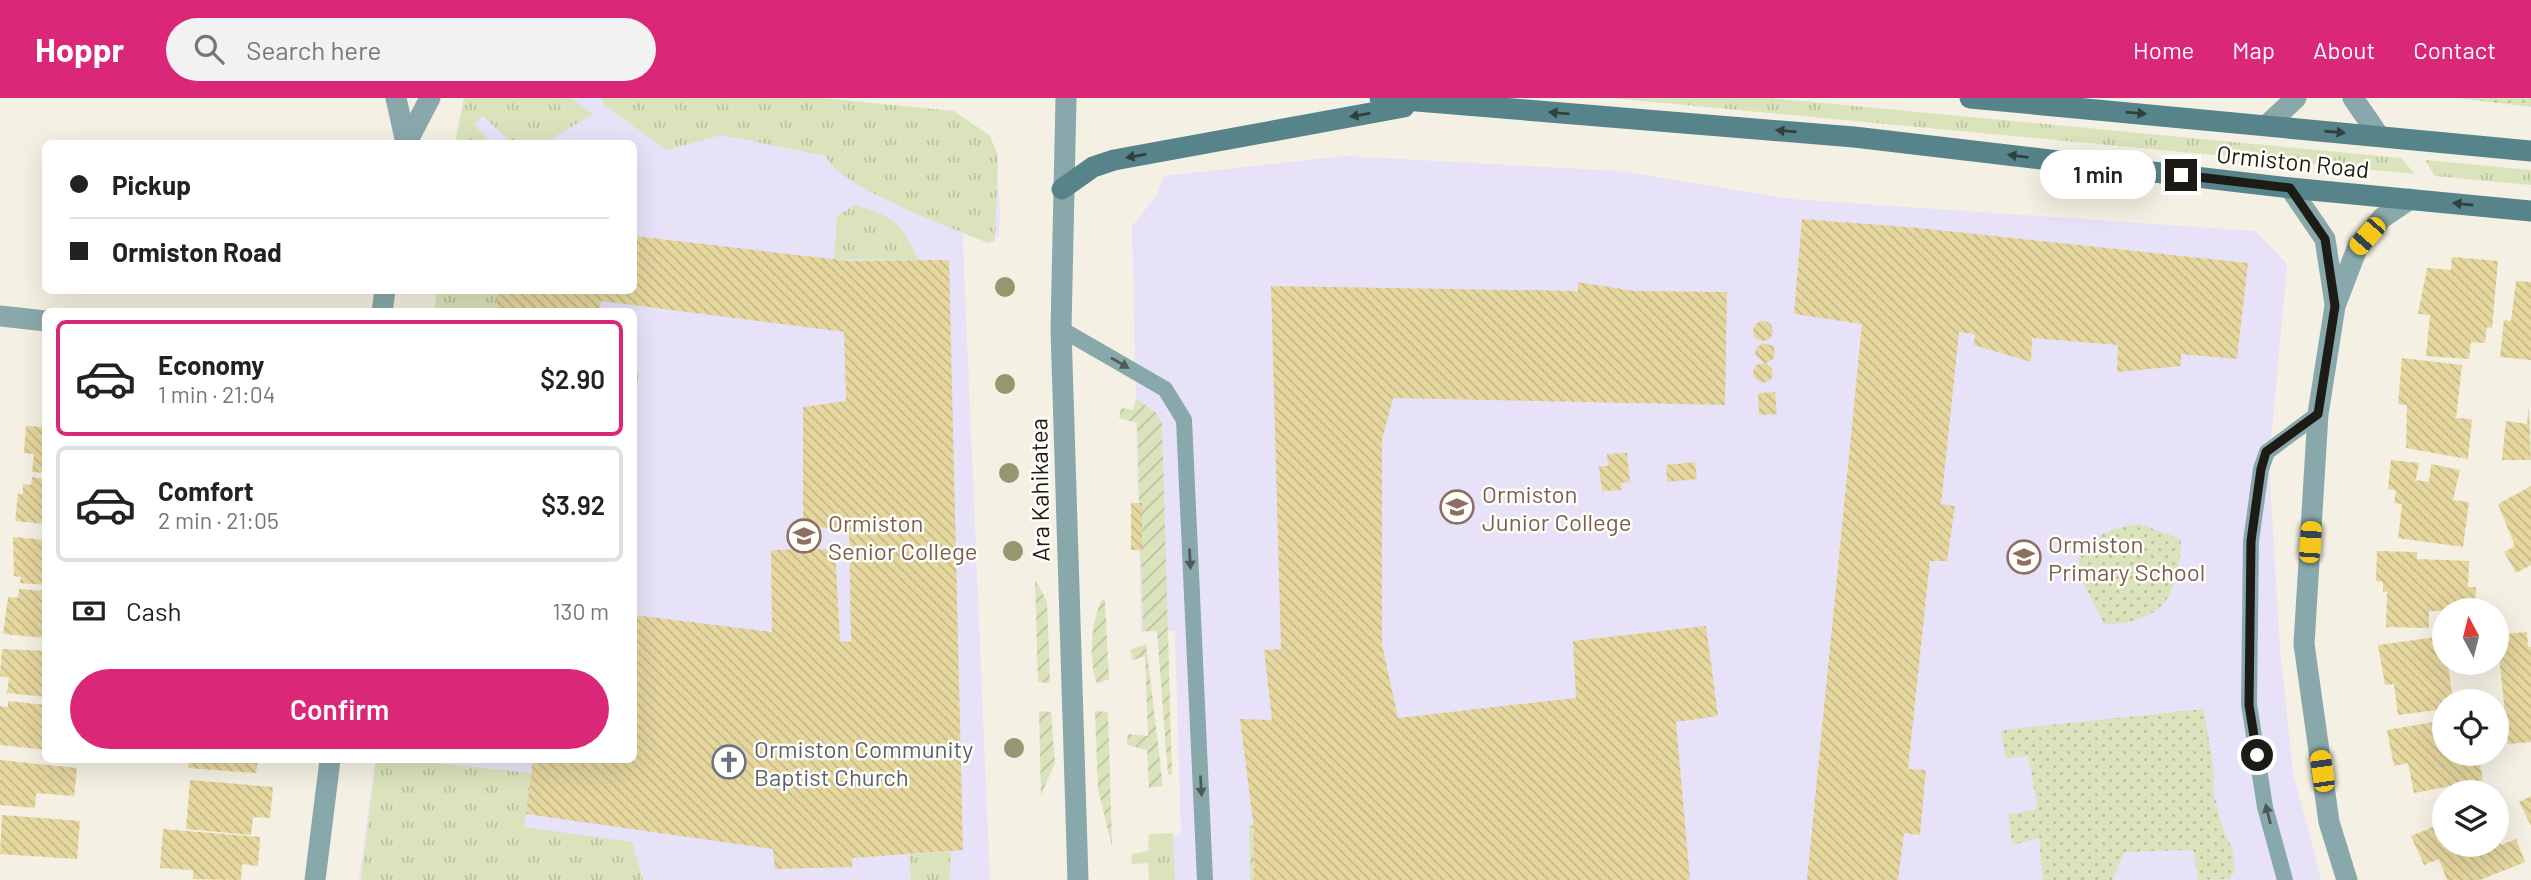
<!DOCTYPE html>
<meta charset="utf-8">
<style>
body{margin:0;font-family:Barlow,sans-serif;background:#f2f2f2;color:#222;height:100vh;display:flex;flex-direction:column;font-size:26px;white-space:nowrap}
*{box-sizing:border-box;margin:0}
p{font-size:23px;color:#767676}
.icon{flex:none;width:38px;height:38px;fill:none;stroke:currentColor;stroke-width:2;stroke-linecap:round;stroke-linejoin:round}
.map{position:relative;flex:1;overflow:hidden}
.sheet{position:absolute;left:42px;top:210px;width:595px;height:455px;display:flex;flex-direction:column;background:#fff;border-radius:10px;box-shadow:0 7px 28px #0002}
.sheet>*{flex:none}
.hud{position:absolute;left:42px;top:42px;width:595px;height:154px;border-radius:10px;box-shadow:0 7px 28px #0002;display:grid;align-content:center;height:154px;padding:0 28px;background:#fff}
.needle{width:46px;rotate:353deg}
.fabs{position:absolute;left:2432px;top:500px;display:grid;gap:14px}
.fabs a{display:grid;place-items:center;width:77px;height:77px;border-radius:50%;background:#fff;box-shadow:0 7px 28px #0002;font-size:35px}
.end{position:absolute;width:32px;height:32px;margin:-16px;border:9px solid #1c1b16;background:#fff;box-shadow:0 0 0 4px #fff}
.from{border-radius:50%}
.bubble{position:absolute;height:49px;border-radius:24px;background:#fff;box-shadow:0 7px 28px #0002;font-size:23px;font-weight:600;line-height:49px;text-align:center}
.car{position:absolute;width:21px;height:42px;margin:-21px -10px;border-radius:9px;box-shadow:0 0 5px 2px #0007;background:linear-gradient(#f5c518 24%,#345 0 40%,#f5c518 0 76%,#345 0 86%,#f5c518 0)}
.hud b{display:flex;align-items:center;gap:24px;height:66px;font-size:26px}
.hud b+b{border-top:2px solid #e0e0e0}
.hud i{width:18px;height:18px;background:#222}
ul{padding:12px 0 0;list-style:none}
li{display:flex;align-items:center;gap:21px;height:116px;margin:0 14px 10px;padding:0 14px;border:4px solid #e0e0e0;border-radius:10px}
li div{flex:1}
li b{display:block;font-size:26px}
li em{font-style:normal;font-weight:600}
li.active{border-color:#db2777}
li>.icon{width:63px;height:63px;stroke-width:1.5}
.pay{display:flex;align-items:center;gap:18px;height:77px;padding:0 28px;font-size:26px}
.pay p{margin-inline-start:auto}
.button{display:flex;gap:14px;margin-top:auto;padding:14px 28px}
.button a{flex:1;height:80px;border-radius:42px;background:#db2777;color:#fff;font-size:28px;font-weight:600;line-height:80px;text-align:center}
header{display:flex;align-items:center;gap:42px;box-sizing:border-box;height:98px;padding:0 35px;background:#db2777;color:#fff}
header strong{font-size:33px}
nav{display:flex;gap:38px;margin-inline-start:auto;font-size:24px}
.search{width:490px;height:63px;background:#f2f2f2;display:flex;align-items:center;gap:18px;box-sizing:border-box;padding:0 24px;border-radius:38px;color:#767676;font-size:26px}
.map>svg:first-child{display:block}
.education{fill:#e8e2f8}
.grass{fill:url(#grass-tufts)}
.park{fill:url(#park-dots)}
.garden{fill:url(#garden-furrows)}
.building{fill:url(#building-back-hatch)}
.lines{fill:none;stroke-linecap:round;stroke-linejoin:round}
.lane{stroke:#89a8ab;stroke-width:16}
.street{stroke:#89a8ab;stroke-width:21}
.secondary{stroke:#56848a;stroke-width:21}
.tree{fill:#949770}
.oneway{fill:#30403f}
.oneway2{fill:#4d5a59}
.route{stroke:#1c1b16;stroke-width:9}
.labels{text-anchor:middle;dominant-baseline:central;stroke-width:5;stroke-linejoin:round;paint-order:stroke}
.street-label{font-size:24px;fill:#1c1b16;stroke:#fffef8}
.education-label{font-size:24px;fill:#785e54;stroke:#fffef8;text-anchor:start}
.worship-label{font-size:24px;fill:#5b616d;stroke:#fffef8;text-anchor:start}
</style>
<header>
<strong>Hoppr</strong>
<div class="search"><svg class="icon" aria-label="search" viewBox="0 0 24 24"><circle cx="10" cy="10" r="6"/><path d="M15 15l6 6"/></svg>Search here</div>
<nav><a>Home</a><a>Map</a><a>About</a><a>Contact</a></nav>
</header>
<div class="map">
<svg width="2531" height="782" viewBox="0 0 2531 782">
<defs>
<pattern id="grass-tufts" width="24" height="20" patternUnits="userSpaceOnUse" patternTransform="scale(1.75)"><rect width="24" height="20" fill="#dae3bb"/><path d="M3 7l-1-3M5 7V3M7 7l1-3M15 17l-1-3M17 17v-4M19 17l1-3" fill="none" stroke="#bac2a0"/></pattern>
<pattern id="park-dots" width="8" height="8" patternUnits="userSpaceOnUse" patternTransform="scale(1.75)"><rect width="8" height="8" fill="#dae3bb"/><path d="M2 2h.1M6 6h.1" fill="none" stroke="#bac2a0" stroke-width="1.8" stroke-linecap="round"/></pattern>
<pattern id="garden-furrows" width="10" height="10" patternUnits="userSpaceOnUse" patternTransform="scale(1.75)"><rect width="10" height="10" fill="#dae3bb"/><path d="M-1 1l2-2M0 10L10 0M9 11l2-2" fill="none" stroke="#bac2a0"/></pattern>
<pattern id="building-back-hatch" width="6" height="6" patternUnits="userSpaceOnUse" patternTransform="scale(1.75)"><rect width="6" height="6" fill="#e6d79f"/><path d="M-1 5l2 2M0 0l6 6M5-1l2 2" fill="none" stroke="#c5b888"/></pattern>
</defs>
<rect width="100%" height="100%" fill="#f4f0e3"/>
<g class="education">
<path d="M465,0H796L995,54L1000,106L999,139L962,122L990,782H359L375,662H634V214L436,213L439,193L634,192V46L459,45Z"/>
<path d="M1345,58L1618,73L1792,101L2255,133L2287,166L2269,367L2280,550L2293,674L2321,782H1152L1151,739L1181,737L1175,533L1141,534L1132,128L1157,97L1164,78Z"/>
</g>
<g class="grass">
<path d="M464,0H571L593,16L545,45H512L483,18L474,27L492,45H455Z"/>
<path d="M601,0H821L954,13L990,38L998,58L995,143L988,145C955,131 836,88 826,58L721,37L667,52L605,8Z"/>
<path d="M1612,0H1771L2401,60L2415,76Z"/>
<path d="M2425,62L2531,72V87L2435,78Z"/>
<path d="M855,107C894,118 901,126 919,162L834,161L837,118Z"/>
<path d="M437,193H498L496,213L434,214Z"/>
<path d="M376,662H434V665L531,675L524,729L632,744L643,782H361Z"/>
<path d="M1249,727L1253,728L1254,782H1250Z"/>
<path d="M1173,735L1175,782H1149L1148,765L1131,766L1132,756L1148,753L1149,736Z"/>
<path d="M951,753L950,782H911L909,757Z"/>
</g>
<g class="park">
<path d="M2456,0H2531V9Z"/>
<path d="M2140,426L2181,441C2179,497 2164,526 2104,526L2084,486L2078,461C2092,436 2114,429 2140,426Z"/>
<path d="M2204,611L2213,667L2214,695L2220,722L2233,754L2235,773L2229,781L2198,782L2193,752L2124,754L2113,782H2043L2039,740L2012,747L2008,717L2038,711L2028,658L2006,660L2001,632Z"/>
</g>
<g class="garden">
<path d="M1136,300L1156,315L1162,325L1172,677H1168L1157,533H1143L1137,325L1119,320L1121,310L1133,312Z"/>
<path d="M1035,482L1047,503L1050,585L1038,584Z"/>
<path d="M1102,501L1105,503L1109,581L1097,586C1088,559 1091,526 1102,501Z"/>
<path d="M1146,546L1163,688L1149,690L1147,652L1127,647L1128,636L1148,638L1145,558L1133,562L1130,552Z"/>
<path d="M1039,613L1051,614L1055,665L1041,697Z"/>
<path d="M1095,613L1108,614L1112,749L1098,691Z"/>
</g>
<g class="building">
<path d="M1802,121L1919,130L2248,165L2237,261L2181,256V268L2117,274L2118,247L2032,240L2031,264L1974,247L1975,236L1959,234L1941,406L1955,408L1947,463H1930L1908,671L1926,672L1920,737L1904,735L1898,782H1807L1862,226L1794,216Z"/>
<path d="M634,138L849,163L949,162L963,752L852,760V769L775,771L773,751L526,716L533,662H634V517L772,534L771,452L835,451L840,543L851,544L849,431L803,429V309L846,303L844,234L601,203L599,214H496L498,192H634Z"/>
<path d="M2452,159L2498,163L2492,230L2487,229L2485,245L2471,244L2469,261L2426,258L2430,217L2418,216L2427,170L2451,172Z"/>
<path d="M2516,183L2531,184V262L2500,259L2504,222L2511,223Z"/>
<path d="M1578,184L1634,193L1727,194L1725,307L1393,300L1382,342V547L1398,620L1576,600L1573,543L1706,528L1718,618L1676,624L1690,782H1254L1253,723L1240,621L1272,622L1264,552L1281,551L1271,188L1578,193Z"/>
<circle cx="1763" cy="233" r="10"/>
<path d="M1763,245L1773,248L1775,254L1773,261L1766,265L1772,271L1773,278L1769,283L1762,285L1754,279L1753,273L1756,267L1764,265L1755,256L1756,250Z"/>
<path d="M2402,260L2462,267L2456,320L2472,321L2468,361L2406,350L2407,307L2398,306Z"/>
<path d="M634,273L639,274L635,300L634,299Z"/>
<path d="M1775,294L1777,316L1759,317L1758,295Z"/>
<path d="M2529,308L2531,362H2502L2506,323L2527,326Z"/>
<path d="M26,328L46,329V375L32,374L34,356L24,355Z"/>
<path d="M1627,355L1630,384L1621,385L1622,392L1602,393L1599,368H1608L1607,356Z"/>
<path d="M2391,362L2419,365L2416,382L2429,384L2431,366L2460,372L2453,402L2469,404L2463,449L2398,440L2402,406L2394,405L2396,392L2388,391Z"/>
<path d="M1695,364L1697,381L1667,384L1666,367Z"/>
<path d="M32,379L46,381V426L15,423L18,396H23V386L31,387Z"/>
<path d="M2531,388V467L2516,475L2504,454L2515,448L2498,406Z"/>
<rect x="1131" y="405" width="11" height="47"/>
<path d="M13,439L46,442V487L20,485L21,479L14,478Z"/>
<path d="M2377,453L2417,454V461L2469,463L2468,489H2476L2475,513H2429V530L2386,529L2387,493L2383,494V484L2376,483Z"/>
<path d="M19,491L46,493V540L3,536L8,499L18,500Z"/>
<path d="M2527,534L2528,549H2531V644L2508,646L2497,537Z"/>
<path d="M2445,538V565H2448L2453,604H2445V611L2398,617L2394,586L2385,587L2378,547Z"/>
<path d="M2,551L46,553V599L7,595L9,580L0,578Z"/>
<path d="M8,603L46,607V652L0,647V608L8,609Z"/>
<path d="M2445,622V656H2478L2483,682L2414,695L2408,665L2394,668L2387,632Z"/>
<path d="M0,662L77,670L74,698L36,695L35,710L0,707Z"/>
<path d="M189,662H258L256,675L188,670Z"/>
<path d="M190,682L273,689L270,720L253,719L251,737L186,731Z"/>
<path d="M2531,698V728L2519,704Z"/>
<path d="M2,717L80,723L77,761L0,756Z"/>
<path d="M2445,724V747H2497V737L2501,747L2516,741L2525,764L2480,782H2447L2439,761L2424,767L2411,738Z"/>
<path d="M163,731L260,739L258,768L242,766L241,782L193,781V772L160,770Z"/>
</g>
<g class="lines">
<g class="lane">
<path d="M1061,231L1165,291L1184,322L1205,782"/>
<path d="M2285,782L2265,709L2249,606L2251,443L2261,371L2267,354L2318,316"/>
</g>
<g class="street">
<path d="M396,0L406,45"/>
<path d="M1066,0L1061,231L1078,782"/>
<path d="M2353,0L2379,38"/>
<path d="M2267,27L2296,0"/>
<path d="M406,46L430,0"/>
<path d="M2290,90L2325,141L2335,206"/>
<path d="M382,214L385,192"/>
<path d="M0,218L46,223"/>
<path d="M315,782L330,662"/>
<path d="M2347,782L2329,724L2304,546L2318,316L2335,208L2358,148L2382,120L2410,101"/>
</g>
<g class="secondary">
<path d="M1380,0L1854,39L2290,90L2531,113"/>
<path d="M1970,0L2531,53"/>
<path d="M1062,91L1093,69L1114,62L1404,9"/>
</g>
</g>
<g class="tree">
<circle cx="1005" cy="189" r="10"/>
<circle cx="1005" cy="286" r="10"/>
<circle cx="1009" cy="375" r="10"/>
<circle cx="1013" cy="453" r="10"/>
<circle cx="1014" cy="650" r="10"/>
</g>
<defs><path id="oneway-solid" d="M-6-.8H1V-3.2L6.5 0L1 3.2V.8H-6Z" transform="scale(1.75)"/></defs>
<g class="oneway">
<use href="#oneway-solid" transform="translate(1559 15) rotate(-175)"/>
<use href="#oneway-solid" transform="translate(2136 15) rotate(5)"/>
<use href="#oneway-solid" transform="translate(1360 17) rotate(170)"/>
<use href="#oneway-solid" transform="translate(1786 33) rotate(-175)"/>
<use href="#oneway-solid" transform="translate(2335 34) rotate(5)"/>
<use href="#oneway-solid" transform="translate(1136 58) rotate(170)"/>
<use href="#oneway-solid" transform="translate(2018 58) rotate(-173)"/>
<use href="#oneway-solid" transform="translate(2463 106) rotate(-174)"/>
</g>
<g class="oneway2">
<use href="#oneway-solid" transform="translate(1120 265) rotate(30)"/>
<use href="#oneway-solid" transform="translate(1190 461) rotate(87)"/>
<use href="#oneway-solid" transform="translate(1201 688) rotate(87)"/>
<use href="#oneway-solid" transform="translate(2268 716) rotate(-104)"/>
</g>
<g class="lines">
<path class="route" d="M2181,77L2290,90L2325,141L2335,208L2318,316L2266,354L2261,371L2251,443L2249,607L2257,657"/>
</g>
<defs>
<symbol id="school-ring" viewBox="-11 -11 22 22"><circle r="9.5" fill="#fffef8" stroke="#8d6e63" stroke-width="1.5"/><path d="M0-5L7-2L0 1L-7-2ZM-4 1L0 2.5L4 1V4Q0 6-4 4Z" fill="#8d6e63"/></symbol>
<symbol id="church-ring" viewBox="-11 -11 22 22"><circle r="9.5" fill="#fffef8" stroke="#6b7280" stroke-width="1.5"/><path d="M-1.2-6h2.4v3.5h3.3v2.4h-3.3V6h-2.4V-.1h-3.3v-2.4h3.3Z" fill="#6b7280"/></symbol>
</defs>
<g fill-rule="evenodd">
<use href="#school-ring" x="1438" y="390" width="38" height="38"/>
<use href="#school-ring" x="785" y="419" width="38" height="38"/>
<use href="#school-ring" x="2005" y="440" width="38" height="38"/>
<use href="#church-ring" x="710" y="645" width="38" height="38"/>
</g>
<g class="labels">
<g class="street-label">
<text transform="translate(2293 63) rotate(6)">Ormiston Road</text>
<text transform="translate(1039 392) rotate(-91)">Ara Kahikatea</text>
</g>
<g class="education-label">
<text x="1482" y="395">Ormiston<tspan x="1482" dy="28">Junior College</tspan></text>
<text x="828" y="424">Ormiston<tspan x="828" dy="28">Senior College</tspan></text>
<text x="2048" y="445">Ormiston<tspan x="2048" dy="28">Primary School</tspan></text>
</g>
<g class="worship-label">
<text x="754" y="650">Ormiston Community<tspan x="754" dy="28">Baptist Church</tspan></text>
</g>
</g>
</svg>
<div class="fabs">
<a><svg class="needle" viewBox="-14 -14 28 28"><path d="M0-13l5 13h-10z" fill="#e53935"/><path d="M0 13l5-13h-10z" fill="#767676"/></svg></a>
<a><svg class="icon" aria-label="locate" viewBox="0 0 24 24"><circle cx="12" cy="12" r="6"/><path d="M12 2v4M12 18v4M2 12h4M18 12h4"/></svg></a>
<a><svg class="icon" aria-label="layers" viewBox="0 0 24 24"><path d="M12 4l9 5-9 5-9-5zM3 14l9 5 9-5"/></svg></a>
</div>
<i class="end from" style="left:2257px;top:657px"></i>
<i class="end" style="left:2181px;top:77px"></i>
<div class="bubble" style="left:2040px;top:52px;width:116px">1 min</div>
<i class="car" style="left:2367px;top:138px;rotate:221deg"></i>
<i class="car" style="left:2310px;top:444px;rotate:4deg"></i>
<i class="car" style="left:2322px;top:673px;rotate:352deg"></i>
<div class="hud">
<b><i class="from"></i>Pickup</b>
<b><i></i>Ormiston Road</b>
</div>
<section class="sheet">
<ul>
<li class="active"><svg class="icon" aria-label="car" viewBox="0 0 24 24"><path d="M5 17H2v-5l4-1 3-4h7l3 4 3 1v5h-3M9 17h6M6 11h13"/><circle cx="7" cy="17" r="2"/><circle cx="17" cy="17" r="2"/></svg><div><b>Economy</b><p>1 min · 21:04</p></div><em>$2.90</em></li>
<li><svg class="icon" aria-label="car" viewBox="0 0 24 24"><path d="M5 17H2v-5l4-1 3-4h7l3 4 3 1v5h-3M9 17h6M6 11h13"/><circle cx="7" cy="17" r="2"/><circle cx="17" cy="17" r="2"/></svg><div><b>Comfort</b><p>2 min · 21:05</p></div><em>$3.92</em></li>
</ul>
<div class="pay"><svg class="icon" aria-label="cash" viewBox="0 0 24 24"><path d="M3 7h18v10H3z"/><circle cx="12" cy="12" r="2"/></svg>Cash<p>130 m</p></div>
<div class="button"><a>Confirm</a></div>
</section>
</div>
